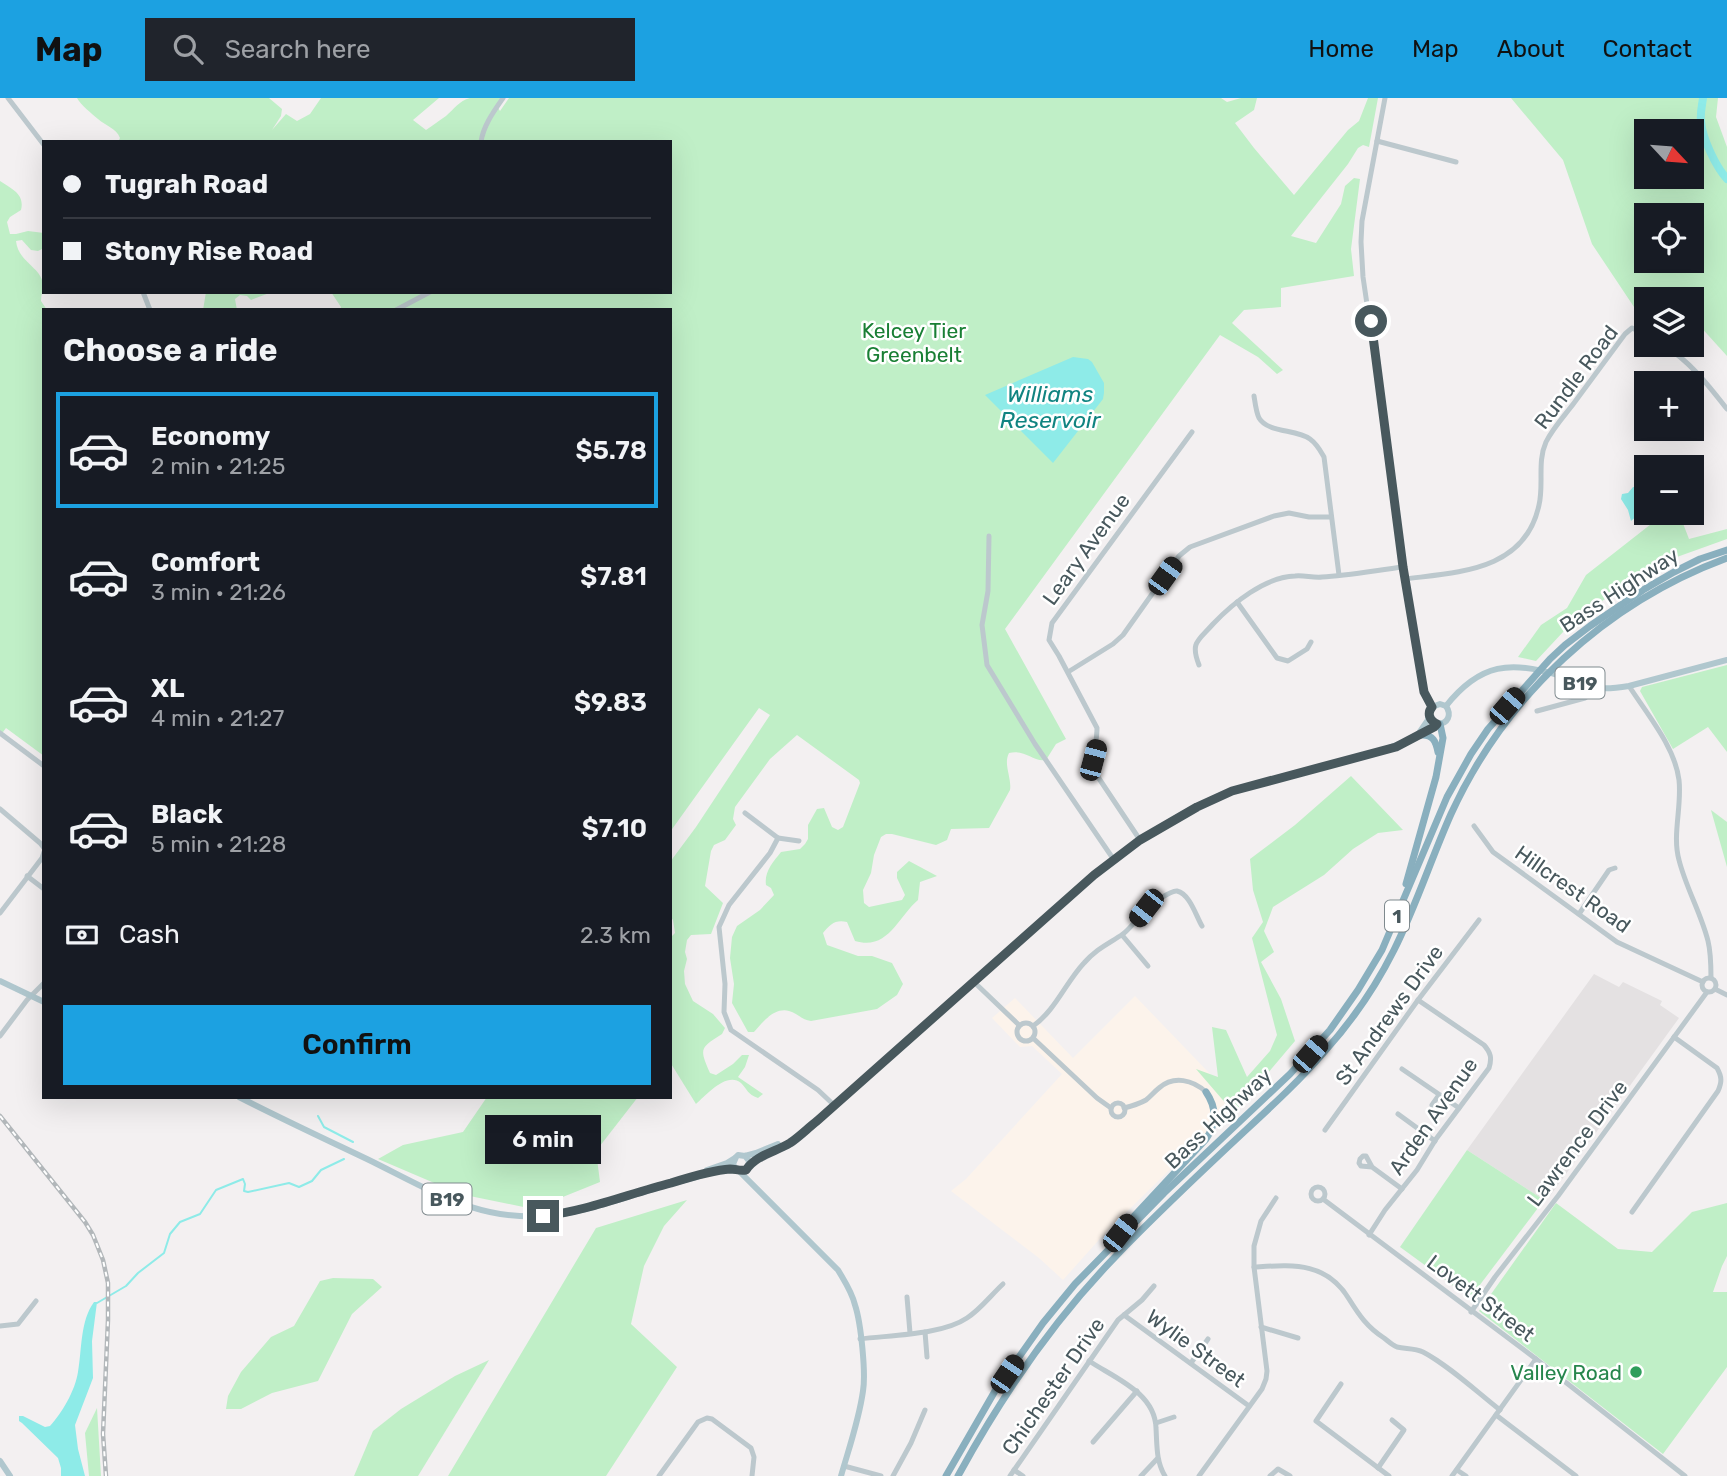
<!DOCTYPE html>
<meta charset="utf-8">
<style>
body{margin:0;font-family:Rubik,sans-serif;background:#20242c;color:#f1f3f6;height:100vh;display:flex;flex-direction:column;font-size:26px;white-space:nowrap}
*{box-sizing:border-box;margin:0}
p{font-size:23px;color:#9ea1a6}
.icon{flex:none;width:38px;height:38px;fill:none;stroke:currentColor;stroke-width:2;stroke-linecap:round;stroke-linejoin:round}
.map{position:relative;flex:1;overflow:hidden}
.details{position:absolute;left:42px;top:210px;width:630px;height:791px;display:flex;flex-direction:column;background:#171b24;border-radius:0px;box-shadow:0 7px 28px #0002}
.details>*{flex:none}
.top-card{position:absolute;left:42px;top:42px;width:630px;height:154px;border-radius:0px;box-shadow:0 7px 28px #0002;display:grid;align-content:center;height:154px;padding:0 21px;background:#171b24}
.needle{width:46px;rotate:116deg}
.fabs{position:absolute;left:1634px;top:21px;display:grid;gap:14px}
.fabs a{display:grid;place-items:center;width:70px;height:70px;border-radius:0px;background:#171b24;box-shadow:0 7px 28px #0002;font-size:35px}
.end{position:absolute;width:32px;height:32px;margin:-16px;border:9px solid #48585d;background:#fff;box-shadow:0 0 0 4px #fff}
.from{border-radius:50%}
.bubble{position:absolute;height:49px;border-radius:0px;background:#171b24;box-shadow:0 7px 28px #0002;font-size:23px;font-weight:600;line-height:49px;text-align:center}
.car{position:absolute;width:21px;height:42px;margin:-21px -10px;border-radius:9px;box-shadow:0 0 5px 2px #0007;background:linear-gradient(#222 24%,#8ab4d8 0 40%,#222 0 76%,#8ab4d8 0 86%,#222 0)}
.top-card b{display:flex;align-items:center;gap:24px;height:66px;font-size:26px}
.top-card b+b{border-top:2px solid #363941}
.top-card i{width:18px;height:18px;background:#f1f3f6}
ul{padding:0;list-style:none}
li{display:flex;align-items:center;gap:21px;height:116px;margin:0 14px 10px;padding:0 7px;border:4px solid transparent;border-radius:0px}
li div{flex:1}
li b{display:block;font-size:26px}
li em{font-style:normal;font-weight:600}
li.selected{border-color:#1ca1e1}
li>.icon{width:63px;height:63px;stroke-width:1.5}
h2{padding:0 21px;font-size:32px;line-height:84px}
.pay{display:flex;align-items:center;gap:18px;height:77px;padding:0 21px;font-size:26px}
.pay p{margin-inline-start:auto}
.cta{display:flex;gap:14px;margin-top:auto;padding:14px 21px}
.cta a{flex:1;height:80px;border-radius:0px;background:#1ca1e1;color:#111;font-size:28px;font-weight:600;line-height:80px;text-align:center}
header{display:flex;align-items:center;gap:42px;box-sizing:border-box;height:98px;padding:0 35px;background:#1ca1e1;color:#111}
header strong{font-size:33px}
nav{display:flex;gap:38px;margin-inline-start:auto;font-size:24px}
.search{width:490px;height:63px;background:#20242c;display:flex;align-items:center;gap:18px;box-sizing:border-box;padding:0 24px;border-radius:0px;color:#9ea1a6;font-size:26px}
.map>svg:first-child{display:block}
.commercial{fill:#fcf3eb}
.education{fill:#e4e1e2}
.green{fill:#c0efc7;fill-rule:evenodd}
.water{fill:#8eebe8}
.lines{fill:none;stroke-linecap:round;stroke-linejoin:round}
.stream{stroke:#8eebe8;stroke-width:2}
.river{stroke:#8eebe8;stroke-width:8}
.minor{stroke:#bcc8cd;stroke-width:5}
.major{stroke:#b0c7ce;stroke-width:6}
.highway{stroke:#89afbe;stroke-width:7}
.rail-casing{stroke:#b2b7ba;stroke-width:4.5}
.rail{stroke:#fff;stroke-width:2;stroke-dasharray:5;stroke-linecap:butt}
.route{stroke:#48585d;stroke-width:9}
.leisure-dot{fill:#2e9e5b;stroke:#fff;stroke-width:2.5}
.labels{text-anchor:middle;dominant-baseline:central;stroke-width:5;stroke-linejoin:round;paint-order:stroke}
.shield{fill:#fff;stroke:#7f8a8e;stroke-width:2}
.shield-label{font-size:19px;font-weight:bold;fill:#48585d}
.park-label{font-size:21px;fill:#197f34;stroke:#fff}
.street-label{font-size:21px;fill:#48585d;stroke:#fff}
.leisure-label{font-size:21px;fill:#27864d;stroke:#fff;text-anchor:end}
.water-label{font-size:23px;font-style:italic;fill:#108481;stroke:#fff}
</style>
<header>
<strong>Map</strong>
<div class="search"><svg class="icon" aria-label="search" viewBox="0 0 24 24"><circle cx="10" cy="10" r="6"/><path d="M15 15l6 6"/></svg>Search here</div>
<nav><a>Home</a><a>Map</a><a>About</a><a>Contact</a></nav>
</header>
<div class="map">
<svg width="1727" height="1378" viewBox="0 0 1727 1378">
<rect width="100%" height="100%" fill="#f3f0f1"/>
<path class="commercial" d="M1135,898L1238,1005L1106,1134L1063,1182L1039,1160L951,1093L966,1081L1062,976L1032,948L1020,949L992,920L1015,900L1073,960Z"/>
<path class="education" d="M1594,876L1619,889L1623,884L1662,903L1660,907L1679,920L1550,1098L1544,1102L1467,1052Z"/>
<g class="green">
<path d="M77,0H269L282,11L281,18L272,32L286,16L297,23L310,16L321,0H439L413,22L426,32C433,27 439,23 446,18C454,11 459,3 470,0H503L497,8L500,13L509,0H1221L1227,4L1241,0H1257L1254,12L1235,25L1254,50L1294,97L1348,32L1359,23L1368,0H1378L1369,49L1363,47L1358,50L1348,66L1291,138L1316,145L1341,106L1345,88L1354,80L1360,81L1351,151L1354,178L1281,190V209L1244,212L1232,225L1283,272L1277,276L1258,259L1220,237L1005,531L1066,641L1056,646L1046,662C1032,664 1026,651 1009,655C1003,666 1012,680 1010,692L989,730L951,731L947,742L936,747L892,736H886L881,739L874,757L871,775L863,792L864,805L869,809L902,802L905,797L897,780V774L909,763L937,778L920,784L918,802C898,819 888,853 855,843L847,824C836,821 830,826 823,835L827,847L858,858H872L892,865L903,886L897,897L877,911L811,923C802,922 797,915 789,913C774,909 762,925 754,934H748L732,905L734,886L730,860L732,839L737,828L760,812L774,797L771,790L766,787C764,774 773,764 781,754L800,751L805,746L808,741V727L817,711L824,710L832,729L838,732L843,729L860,685L859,682L797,637L770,661L735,709L733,721L736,727L725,742L714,747L711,753L705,788L723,805L711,836L691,837L687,842L685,854L687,861L684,873L685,886L693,903L713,916L725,930L722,936C700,950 699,950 710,975L716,977L733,966L742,957H749L745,969L738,979L763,996L758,1000C747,996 748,992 741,985C727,973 706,997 696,1006L670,964V840L675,835L673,822L670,818V764L696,729L770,617L759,610L670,734V212H340L341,209L331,194H670V44H118L120,40C116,30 106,28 98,21C91,15 81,7 77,0Z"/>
<path d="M1511,0H1718L1716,19L1727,49V258L1698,226L1692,228V201H1647V221L1634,209L1592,146L1563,62ZM1647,33H1692V79H1647ZM1647,117H1692V163H1647Z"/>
<path d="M0,83C12,91 25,96 21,112L10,119L7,124L10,136H16L28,133L44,135V150L38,153L31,152L22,142L16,143C18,164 41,169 43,186C43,192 41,197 41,203L47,212H44V658L6,630L0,638Z"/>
<path d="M206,194H272L251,202L247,198L240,197L235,201L237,212H203Z"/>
<path d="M1662,415H1679L1689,441L1727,431V441L1663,464L1577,519L1536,563L1518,559L1541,527L1567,510L1586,477L1660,419Z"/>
<path d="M1727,567V654L1708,629L1673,651L1640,593L1642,589Z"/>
<path d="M1351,678L1403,732L1378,735L1353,751L1324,777L1273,809L1264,833L1274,854L1261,864L1281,901L1295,943L1234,1015L1196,971L1218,979L1212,929L1226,932L1247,979L1270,953L1277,937L1252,840L1263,824L1253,792L1250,761L1295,727Z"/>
<path d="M1711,712L1727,724V769Z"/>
<path d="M487,999H638L596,1053L600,1084L533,1111L460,1096L378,1061L403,1047L463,1034Z"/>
<path d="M1467,1052L1544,1102L1470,1200L1400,1149Z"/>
<path d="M687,1102L664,1128L644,1168L631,1226L677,1269L606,1378H448L596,1130Z"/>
<path d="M1556,1105L1618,1151L1652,1154L1692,1114L1727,1105V1158L1722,1168L1713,1194H1727V1269L1663,1356L1479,1213Z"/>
<path d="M333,1180L373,1181L382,1189L352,1216L318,1283L272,1295L241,1311H226L228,1298L241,1274L271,1239L294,1228L320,1183Z"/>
<path d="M489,1262L418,1378H354L373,1333L401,1311L455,1278Z"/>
<path d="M97,1310L101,1378H89L85,1335Z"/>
</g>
<g class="water">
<path d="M1073,259L1088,261L1092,264L1104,285V295L1103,301L1053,365L985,297Z"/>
<path d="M1633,389L1647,390V409L1631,423L1628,412L1621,401L1622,396L1628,395Z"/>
<path d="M94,1204H97L92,1243L93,1280L75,1327L78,1351L85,1378H61V1370L58,1360L22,1325L19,1323V1318H23L45,1329L50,1328C62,1315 75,1293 78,1274C82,1252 80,1223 94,1204Z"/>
</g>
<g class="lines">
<g class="stream">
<path d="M318,1018L324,1029L353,1044"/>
<path d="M97,1205L126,1188L138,1175L164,1155L170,1136L180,1124L200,1116L216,1092L243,1081L245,1086L244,1093L248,1094L289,1085L299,1089L312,1083L321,1072L344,1061"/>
</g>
<path class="river" d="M1703,0C1702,8 1700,15 1701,23C1702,40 1716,69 1727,81"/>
<g class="minor">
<path d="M8,0L44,47"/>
<path d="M1385,0L1362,123L1361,144L1363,179L1389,356L1403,469L1423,591L1432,609"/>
<path d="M1377,43L1456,64"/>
<path d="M481,44C483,28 494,13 503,0"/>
<path d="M143,194L150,212"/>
<path d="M396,212L430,194"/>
<path d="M1663,247C1689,262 1709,288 1727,311"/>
<path d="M1254,298C1255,304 1256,314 1259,320C1268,335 1296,331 1310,341C1317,346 1320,352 1324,359L1339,477"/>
<path d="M989,438L988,493L982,527L987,567L1035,646L1114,762"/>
<path d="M1405,481C1459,474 1525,473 1539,407C1544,386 1537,364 1546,344C1553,330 1565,317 1574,305C1591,282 1608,259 1625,236L1632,230L1647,237"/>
<path d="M1237,504L1277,560L1288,563L1307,551L1311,544"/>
<path d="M1199,567C1190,544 1198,543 1213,526C1233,505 1265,479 1295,478C1304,477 1313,480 1322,479C1347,478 1378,472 1403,469"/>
<path d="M1068,574L1113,546L1123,537L1179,458L1190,449L1274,418L1289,415L1309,419H1331"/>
<path d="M1629,588C1647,616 1675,649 1679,682C1682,709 1672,737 1679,762C1686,790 1701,815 1708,843C1711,855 1711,867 1711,880"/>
<path d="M1537,613L1585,600L1592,595L1593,589"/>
<path d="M0,635L44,668"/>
<path d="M0,711L40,745L44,750"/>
<path d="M745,715L778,740L770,755L729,807L719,829L725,886L724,914L731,932L818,992L835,1008"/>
<path d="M1474,728L1493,754L1617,844L1703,884"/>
<path d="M778,740L799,743"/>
<path d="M1140,742L1094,673C1092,658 1097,645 1097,630L1059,558L1049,542L1052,525L1192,334"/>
<path d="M27,778L44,791"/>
<path d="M0,815L42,760L44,754"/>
<path d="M1579,816L1609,772L1615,770"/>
<path d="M1122,837L1148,868"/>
<circle cx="1709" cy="887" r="7"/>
<path d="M974,884L1019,927"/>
<path d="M1715,891L1727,897"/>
<circle cx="1026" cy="934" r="9"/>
<path d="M1033,928C1055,913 1066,884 1084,865C1096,851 1108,846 1123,836C1132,829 1137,820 1145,812C1150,807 1171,792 1177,793C1190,796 1196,818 1202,828"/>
<path d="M0,938L27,902L44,885"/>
<path d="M1033,940L1097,1000L1111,1010"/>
<path d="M1402,971L1459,1010"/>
<circle cx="1118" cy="1012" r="7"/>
<path d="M1432,1007L1439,997"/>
<path d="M1124,1010C1132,1008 1139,1006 1146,1002C1151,998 1154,994 1159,990C1174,977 1193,982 1206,994"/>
<path d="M1398,1016L1435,1043"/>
<path d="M1325,1032L1418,902L1479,822"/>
<path d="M1372,1069L1366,1058H1363L1360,1061L1359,1065L1361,1068L1372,1069L1402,1091"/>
<circle cx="1318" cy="1096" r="7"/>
<path d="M1323,1101L1536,1261L1685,1378"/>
<path d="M1632,1114L1718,993C1722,984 1722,979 1717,970L1674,939"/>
<path d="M1369,1137L1385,1112L1417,1072L1436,1041L1489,970C1492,960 1491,955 1484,947L1418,902"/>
<path d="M1254,1169C1292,1167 1326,1163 1349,1201C1359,1217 1367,1229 1384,1240C1388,1243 1392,1247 1397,1249C1406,1251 1415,1250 1423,1254C1448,1267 1477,1294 1500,1312"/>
<path d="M907,1199L910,1235"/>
<path d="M1471,1214L1495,1179L1558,1098L1707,894"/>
<path d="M1124,1217L1249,1308"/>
<path d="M0,1228L18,1226L36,1203"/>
<path d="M1261,1229L1298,1240"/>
<path d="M925,1234L927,1259"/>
<path d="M860,1241C891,1237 942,1237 967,1220C981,1211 991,1197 1003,1186"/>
<path d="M1089,1263C1115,1280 1155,1295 1156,1330C1157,1346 1156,1364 1165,1378"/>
<path d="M1191,1265L1208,1241"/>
<path d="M1341,1286L1316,1323L1389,1378"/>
<path d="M1496,1317L1576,1378"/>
<path d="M1156,1325L1174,1319"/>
<path d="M1093,1344L1137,1293"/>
<path d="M844,1368L881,1378"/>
<path d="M1378,1370L1404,1332L1392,1322"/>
<path d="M1014,1372L1023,1378"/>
<path d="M1457,1372L1466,1378"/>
<path d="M659,1378L698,1324L707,1320L712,1321L751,1350L754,1359L752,1378"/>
<path d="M893,1378L911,1345L925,1312"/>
<path d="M1010,1378L1118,1222L1142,1202L1154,1188"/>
<path d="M1141,1378L1157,1361"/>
<path d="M1199,1378L1262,1291L1266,1281L1267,1273L1254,1169V1148L1261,1123L1276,1100"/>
<path d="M1270,1378L1278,1371L1290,1378"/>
<path d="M1452,1378L1536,1261"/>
</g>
<g class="major">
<path d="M1446,608C1480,565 1511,562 1561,578C1571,581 1581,586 1592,589C1604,592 1617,590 1629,588L1727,562"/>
<path d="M1437,626C1448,626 1452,617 1446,608"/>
<path d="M1419,635L1428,622L1429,614L1432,609L1440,606L1446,608"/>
<path d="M0,883L44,904"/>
<path d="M239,999C282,1021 325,1041 369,1062C432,1093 482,1126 555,1117C599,1111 646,1091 689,1081C705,1077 720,1070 736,1072"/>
<path d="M745,1058L749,1063L748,1069L743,1073L736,1072L733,1066L736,1059L738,1057L745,1058L756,1055L778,1046"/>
<path d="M749,1066L757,1061L790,1045L817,1023L1094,777C1137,744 1183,710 1235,692C1301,671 1372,664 1433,630L1437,626"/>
<path d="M707,1072L727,1065L735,1060"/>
<path d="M739,1073L838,1172C845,1184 852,1194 855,1207C861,1225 866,1275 863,1293C859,1322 849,1350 841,1378"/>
<path d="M0,1363L10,1378"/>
</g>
<g class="highway">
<path d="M1421,637C1433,636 1436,644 1438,654"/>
<path d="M1406,786L1436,679L1443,640L1440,626"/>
<path d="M1125,1128L1206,1041C1217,1025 1217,1010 1206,994"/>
<path d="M946,1378L995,1293L1043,1225L1075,1186L1164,1095L1290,976L1330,932L1358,892L1382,852L1447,699L1471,656L1488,631L1550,561L1565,547L1590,528L1643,492L1674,474L1700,461L1727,452"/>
<path d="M958,1378C1001,1299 1052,1224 1115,1159C1157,1115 1202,1073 1247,1031C1274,1006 1301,981 1325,953C1352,923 1376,888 1394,852C1416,808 1431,761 1451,716C1505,598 1605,505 1727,460"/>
</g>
<defs>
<path id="rail" d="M0,1018L85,1124L93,1137L103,1162L108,1185V1222L103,1336L106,1378"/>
</defs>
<use href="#rail" class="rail-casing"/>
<use href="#rail" class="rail"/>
</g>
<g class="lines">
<path class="route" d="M543,1118C587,1113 628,1096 671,1085C687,1080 713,1072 730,1071C736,1071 739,1073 746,1072C756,1057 775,1054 790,1045C799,1039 808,1030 817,1023L1094,777L1140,742L1197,709L1232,693L1396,649L1434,629L1437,626C1429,622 1427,615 1432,609L1424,594L1403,469L1371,223"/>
</g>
<circle class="leisure-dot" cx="1636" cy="1274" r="7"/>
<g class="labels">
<g class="shield">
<rect x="1555.5" y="569.5" width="49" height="31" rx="5"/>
<rect x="1385" y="802.5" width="24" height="31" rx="5"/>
<rect x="422.5" y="1085.5" width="49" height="31" rx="5"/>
</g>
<g class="shield-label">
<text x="1580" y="585">B19</text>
<text x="1397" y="818">1</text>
<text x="447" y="1101">B19</text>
</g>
<g class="park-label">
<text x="914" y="232">Kelcey Tier<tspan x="914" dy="24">Greenbelt</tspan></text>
</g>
<g class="street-label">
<text transform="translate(1576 279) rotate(-53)">Rundle Road</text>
<text transform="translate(1086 451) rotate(-54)">Leary Avenue</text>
<text transform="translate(1619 492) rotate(-33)">Bass Highway</text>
<text transform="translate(1573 791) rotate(35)">Hillcrest Road</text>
<text transform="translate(1389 917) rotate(-54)">St Andrews Drive</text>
<text transform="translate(1433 1018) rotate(-55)">Arden Avenue</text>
<text transform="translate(1218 1020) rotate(-43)">Bass Highway</text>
<text transform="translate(1577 1045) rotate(-53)">Lawrence Drive</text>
<text transform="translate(1481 1200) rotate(37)">Lovett Street</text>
<text transform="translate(1196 1250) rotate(36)">Wylie Street</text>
<text transform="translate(1053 1288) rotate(-55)">Chichester Drive</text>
</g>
<g class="leisure-label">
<text x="1622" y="1274">Valley Road</text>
</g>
<g class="water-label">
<text x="1050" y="296">Williams<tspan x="1050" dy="26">Reservoir</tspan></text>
</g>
</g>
</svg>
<div class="fabs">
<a><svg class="needle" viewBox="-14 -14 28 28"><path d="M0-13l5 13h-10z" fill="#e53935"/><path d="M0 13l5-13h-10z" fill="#9ea1a6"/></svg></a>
<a><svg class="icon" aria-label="locate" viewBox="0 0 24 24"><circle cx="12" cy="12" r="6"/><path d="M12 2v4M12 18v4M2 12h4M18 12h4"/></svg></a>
<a><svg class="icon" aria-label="layers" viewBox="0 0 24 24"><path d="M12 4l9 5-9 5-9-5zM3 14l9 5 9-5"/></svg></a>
<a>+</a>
<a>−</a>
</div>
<i class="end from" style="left:1371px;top:223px"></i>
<i class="end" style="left:543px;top:1118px"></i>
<div class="bubble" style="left:485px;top:1017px;width:116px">6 min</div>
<i class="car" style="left:1165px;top:478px;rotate:36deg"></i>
<i class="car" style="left:1507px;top:608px;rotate:41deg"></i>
<i class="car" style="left:1093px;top:662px;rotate:15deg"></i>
<i class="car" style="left:1146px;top:810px;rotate:218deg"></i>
<i class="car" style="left:1310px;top:956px;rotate:41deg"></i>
<i class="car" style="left:1120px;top:1135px;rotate:38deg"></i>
<i class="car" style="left:1007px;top:1276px;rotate:34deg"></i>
<div class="top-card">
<b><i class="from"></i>Tugrah Road</b>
<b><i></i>Stony Rise Road</b>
</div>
<section class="details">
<h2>Choose a ride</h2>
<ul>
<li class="selected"><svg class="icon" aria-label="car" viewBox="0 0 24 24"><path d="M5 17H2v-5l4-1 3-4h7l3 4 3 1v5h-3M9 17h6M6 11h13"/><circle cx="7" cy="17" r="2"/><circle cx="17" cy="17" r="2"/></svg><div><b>Economy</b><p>2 min · 21:25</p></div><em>$5.78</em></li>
<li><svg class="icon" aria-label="car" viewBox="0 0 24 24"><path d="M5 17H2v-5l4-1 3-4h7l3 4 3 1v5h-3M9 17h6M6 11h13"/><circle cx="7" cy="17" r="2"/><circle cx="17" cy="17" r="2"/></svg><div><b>Comfort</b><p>3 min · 21:26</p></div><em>$7.81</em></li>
<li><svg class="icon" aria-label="car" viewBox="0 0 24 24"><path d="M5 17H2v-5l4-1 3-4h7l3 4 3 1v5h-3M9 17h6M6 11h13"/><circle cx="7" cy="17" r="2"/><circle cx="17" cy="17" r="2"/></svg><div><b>XL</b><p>4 min · 21:27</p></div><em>$9.83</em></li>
<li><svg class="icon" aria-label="car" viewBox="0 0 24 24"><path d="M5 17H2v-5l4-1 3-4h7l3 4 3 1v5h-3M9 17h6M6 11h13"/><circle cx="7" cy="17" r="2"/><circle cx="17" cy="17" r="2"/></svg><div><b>Black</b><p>5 min · 21:28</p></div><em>$7.10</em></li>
</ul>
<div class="pay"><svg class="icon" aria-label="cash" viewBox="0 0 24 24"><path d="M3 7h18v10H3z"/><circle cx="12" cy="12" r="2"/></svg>Cash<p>2.3 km</p></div>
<div class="cta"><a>Confirm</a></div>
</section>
</div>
